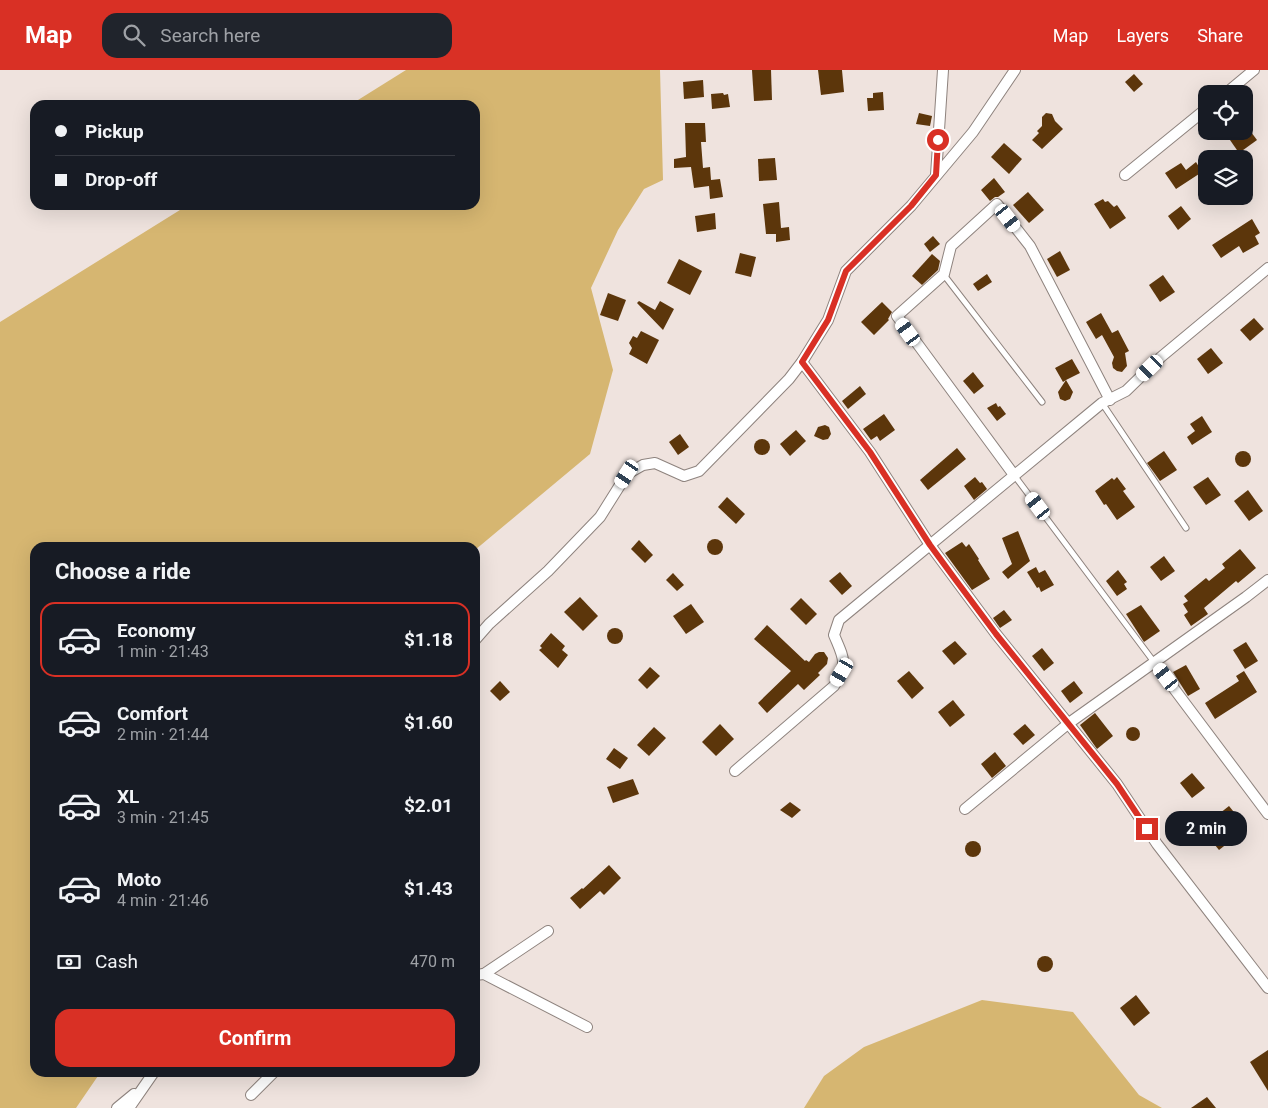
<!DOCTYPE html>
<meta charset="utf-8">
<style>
body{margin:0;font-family:Roboto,sans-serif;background:#20242c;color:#f1f3f6;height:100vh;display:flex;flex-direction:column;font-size:19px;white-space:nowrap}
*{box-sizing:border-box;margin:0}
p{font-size:16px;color:#9ea1a6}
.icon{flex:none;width:28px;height:28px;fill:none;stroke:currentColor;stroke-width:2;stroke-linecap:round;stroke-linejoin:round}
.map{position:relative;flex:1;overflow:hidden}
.panel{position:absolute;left:30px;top:472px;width:450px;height:535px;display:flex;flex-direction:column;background:#171b24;border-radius:15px;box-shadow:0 5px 20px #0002}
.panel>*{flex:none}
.banner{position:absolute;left:30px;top:30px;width:450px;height:110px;border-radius:15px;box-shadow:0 5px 20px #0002;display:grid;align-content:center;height:110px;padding:0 25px;background:#171b24}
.controls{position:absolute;left:1198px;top:15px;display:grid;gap:10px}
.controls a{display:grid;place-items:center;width:55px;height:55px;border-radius:10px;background:#171b24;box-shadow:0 5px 20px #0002;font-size:25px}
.end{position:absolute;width:22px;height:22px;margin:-11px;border:6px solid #d93025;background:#fff;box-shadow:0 0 0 2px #fff}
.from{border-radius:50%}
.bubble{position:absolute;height:35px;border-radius:15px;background:#171b24;box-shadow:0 5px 20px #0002;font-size:16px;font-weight:700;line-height:35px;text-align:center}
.car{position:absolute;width:15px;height:30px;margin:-15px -8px;border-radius:6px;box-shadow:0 0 4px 1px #0007;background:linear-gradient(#fff 24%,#345 0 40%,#fff 0 76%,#345 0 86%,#fff 0)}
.banner b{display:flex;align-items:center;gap:18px;height:48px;font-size:19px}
.banner b+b{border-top:1px solid #363941}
.banner i{width:12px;height:12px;background:#f1f3f6}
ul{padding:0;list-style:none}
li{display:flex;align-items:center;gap:15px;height:75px;margin:0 10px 8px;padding:0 15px;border:2px solid transparent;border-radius:15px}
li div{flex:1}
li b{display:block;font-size:19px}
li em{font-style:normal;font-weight:700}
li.selected{border-color:#d93025}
li>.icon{width:45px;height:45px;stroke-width:1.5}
h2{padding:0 25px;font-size:22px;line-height:60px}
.pay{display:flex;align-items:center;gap:12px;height:55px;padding:0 25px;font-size:19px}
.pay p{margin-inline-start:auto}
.cta{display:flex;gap:10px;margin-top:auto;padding:10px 25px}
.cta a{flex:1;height:58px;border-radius:15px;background:#d93025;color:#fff;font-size:20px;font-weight:700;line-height:58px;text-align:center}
header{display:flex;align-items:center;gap:30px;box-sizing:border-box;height:70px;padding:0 25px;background:#d93025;color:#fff}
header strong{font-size:24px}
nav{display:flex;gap:28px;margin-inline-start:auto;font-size:18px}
.search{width:350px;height:45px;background:#20242c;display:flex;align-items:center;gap:12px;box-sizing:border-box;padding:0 18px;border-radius:15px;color:#9ea1a6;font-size:19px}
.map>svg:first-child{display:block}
.green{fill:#d6b671}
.building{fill:#5c360b}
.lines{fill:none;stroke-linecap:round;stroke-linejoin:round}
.lane-casing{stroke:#8e837e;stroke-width:7}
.street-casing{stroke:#8e837e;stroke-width:12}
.lane{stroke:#fff;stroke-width:5}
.street{stroke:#fff;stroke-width:10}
.route{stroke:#d93025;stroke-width:6}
</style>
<header>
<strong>Map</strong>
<div class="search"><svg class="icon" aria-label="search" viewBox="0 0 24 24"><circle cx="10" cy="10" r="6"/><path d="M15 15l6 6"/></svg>Search here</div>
<nav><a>Map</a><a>Layers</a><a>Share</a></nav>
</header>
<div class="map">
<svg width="1268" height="1038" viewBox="0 0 1268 1038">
<rect width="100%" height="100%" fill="#efe3de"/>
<g class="green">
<path d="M406,0H660L663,110L644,119L618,160L591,218L613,300L590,384L475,480V478H35V1002L100,1003L76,1038H0V252L188,135H475V35H350Z"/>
<path d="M982,930L1073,942L1139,1025L1162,1038H804L824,1006L864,977Z"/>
</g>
<g class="building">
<path d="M752,0H771L772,30L754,31Z"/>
<path d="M818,0H842L844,22L821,25Z"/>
<path d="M1134,4L1143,14L1134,22L1125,12Z"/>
<path d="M703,10L704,27L684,29L683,12Z"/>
<path d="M883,22L884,40L868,41L867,28H873V23Z"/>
<path d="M723,23L724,25L728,24L730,37L712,39L711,24Z"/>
<path d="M919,43L932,46L930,56L916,54Z"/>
<path d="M1046,43L1052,44L1055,51L1063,59L1042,79L1032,70L1039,63L1037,61L1042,56V47Z"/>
<path d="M685,53H705L706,72H701L703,98L710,97L711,110L720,109L723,127L710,129L709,116L694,118L691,97L674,98V89L686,87Z"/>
<path d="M1248,58L1257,70L1239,83L1230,70Z"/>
<path d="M1004,73L1022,89L1009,104L991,87Z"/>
<path d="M775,88L777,110L759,111L758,89Z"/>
<path d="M1196,92L1202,102L1176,119L1165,103L1181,93L1186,100Z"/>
<path d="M994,108L1005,122L998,127H995L990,131L981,120Z"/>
<path d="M1028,122L1044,140L1029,153L1013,135Z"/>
<path d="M1103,129L1105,132L1108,131L1114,137L1117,135L1126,148L1110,159L1094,134Z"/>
<path d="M779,132L781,158L789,157L790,170L776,172V164H766L763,134Z"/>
<path d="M1181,136L1191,149L1178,160L1168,146Z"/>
<path d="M715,143L716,159L697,162L695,146Z"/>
<path d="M1252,149L1260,163L1255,166L1259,174L1243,183L1239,176L1221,188L1212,175Z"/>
<path d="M933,166L940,174L930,182L924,174Z"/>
<path d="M1060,181L1070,200L1057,207L1047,189Z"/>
<path d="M740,183L756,187L751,207L735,203Z"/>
<path d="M932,184L940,191L938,200L922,215L912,206Z"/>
<path d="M679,189L702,201L690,225L667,213Z"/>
<path d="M987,204L992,212L978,221L973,214Z"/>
<path d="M1163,205L1175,222L1160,232L1149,215Z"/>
<path d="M608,223L626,230L618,251L600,245Z"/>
<path d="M639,231L655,240L660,231L674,239L663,260L637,233Z"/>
<path d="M882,232L892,242L888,249L889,250L874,265L861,252Z"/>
<path d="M1101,243L1112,263L1118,260L1129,281L1125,283L1127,296L1122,302L1117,301L1113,298L1112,293L1114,287L1102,265L1096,269L1086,252Z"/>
<path d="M1254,248L1264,259L1250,271L1240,260Z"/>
<path d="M641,261L659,270L647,294L629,284L632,278L629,273L633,266L637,268Z"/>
<path d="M1211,278L1223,293L1208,304L1197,289Z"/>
<path d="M1072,289L1080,303L1066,310L1073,322L1070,329L1065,331L1060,329L1058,322L1066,310L1063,312L1055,298Z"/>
<path d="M973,302L984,316L974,324L963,311Z"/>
<path d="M860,316L866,324L848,339L842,331Z"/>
<path d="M996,333L998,337L1000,336L1006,344L997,351L987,338Z"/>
<path d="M884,344L895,360L880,371L877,366L871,370L863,359Z"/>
<path d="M1202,346L1212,362L1192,375L1187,367L1195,361L1190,354Z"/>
<path d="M825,355L829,357L831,364L828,369L823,370L814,366L818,357Z"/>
<path d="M796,360L806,371L790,386L780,374Z"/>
<path d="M680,364L689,377L678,385L669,372Z"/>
<circle cx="762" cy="377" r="8"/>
<path d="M957,378L966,389L928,420L920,410Z"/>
<path d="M1164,381L1177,400L1160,411L1147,393Z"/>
<circle cx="1243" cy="389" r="8"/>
<path d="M975,407L980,413L982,412L987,419L974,430L964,416Z"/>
<path d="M1117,407L1126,419L1123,421L1135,437L1117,450L1106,434L1104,435L1095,421L1112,408L1114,410Z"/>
<path d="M1208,407L1221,425L1206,435L1193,417Z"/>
<path d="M1248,420L1263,441L1249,451L1234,431Z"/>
<path d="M727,427L745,444L736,454L718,437Z"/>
<path d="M1018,461L1030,491L1008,509L1002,502L1012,494L1002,468Z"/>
<circle cx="715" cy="477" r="8"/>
<path d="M639,470L653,485L645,493L631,479Z"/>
<path d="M962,472L966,477L969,474L979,489L978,490L990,509L972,520L945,483Z"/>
<path d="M1240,479L1256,498L1238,513L1236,511L1204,538L1208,544L1191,556L1184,545L1188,542L1183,534L1188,531L1184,526L1206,508L1209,511L1225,498L1222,494Z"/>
<path d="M1164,486L1175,501L1161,511L1150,497Z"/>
<path d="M1036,497L1039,503L1045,500L1054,515L1041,522L1039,517L1037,518L1027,502Z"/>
<path d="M1118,500L1127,512L1124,514L1127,519L1117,526L1106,511Z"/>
<path d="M840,502L852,516L842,525L829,511Z"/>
<path d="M673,503L684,515L677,521L666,510Z"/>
<path d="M580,527L598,546L583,561L564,542Z"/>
<path d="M801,528L817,544L806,555L790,539Z"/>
<path d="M691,534L704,552L686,564L673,546Z"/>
<path d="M1141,535L1160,561L1144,572L1126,544Z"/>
<path d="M1004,540L1012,550L1000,558L993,548Z"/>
<path d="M767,555L805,591L806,590L809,592L815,584L819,582H824L828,588L827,594L818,603L820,605L804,620L798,614L767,643L758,633L791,601L754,569Z"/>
<circle cx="615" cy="566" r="8"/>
<path d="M551,563L565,576L562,580L568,585L558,598L539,580L542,578L540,576Z"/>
<path d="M955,571L967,584L954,595L942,581Z"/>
<path d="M1246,572L1258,591L1245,599L1233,580Z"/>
<path d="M1042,578L1054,593L1044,601L1032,586Z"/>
<path d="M1186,595L1200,619L1188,626L1173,602Z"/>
<path d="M650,597L660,606L647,619L638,610Z"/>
<path d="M909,601L924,618L912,629L897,611Z"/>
<path d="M1244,601L1257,622L1215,649L1205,633L1239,611L1236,606Z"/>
<path d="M500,611L510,622L500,631L490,621Z"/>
<path d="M1074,611L1083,623L1070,633L1061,621Z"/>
<path d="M953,630L965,645L950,657L938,642Z"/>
<path d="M1095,643L1113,666L1097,679L1080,655Z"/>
<path d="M720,654L734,669L716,686L702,672Z"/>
<path d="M1025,654L1035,665L1023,675L1013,664Z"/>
<path d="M654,657L666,668L649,686L637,675Z"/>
<circle cx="1133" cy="664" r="7"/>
<path d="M614,678L628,688L620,699L606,689Z"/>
<path d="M995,682L1006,696L992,708L981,694Z"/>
<path d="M1192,703L1205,718L1192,728L1180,713Z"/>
<path d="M633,709L639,724L613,733L607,717Z"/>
<path d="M790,732L801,740L792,748L780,740Z"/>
<path d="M1229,736L1247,758L1219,780L1201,758Z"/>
<circle cx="973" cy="779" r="8"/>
<path d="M609,795L621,808L604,825L600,821L580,839L570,828L582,818L583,819Z"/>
<circle cx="1045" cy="894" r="8"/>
<path d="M1136,925L1150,943L1134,956L1120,938Z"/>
<path d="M1268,980V1021L1250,992Z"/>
<path d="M1207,1027L1216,1038H1191Z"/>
</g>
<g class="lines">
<defs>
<g id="lane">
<path d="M944,205L1042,332"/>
<path d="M1102,333L1186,458"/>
<path d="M1014,405L1154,592"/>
</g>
<g id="street">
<path d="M1225,24L1254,0"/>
<path d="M936,105L943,0"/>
<path d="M1125,105L1206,39"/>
<path d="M802,292L870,382L930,475L996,564L1117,714L1157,774L1268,918"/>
<path d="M1014,405L897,246L944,204L951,176L997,134L1030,176L1110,330"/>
<path d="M475,570L489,554L548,501L600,447L627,404L643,395L655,393L684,406L699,401L789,309L802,292L828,250L846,201L911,136L973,62L1015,0"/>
<path d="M1154,592L1268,744"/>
<path d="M735,701L834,616C848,592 844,589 834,565L839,550L1102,333L1126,321L1161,287L1268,198"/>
<path d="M965,739L1069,653L1246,527L1268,510"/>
<path d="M484,904L548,861"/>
<path d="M475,905L484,904L587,957"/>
<path d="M251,1025L274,1002"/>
<path d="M117,1038L134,1024"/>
<path d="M129,1038L154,1002"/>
</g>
</defs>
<use href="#lane" class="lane-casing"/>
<use href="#street" class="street-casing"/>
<use href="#lane" class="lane"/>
<use href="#street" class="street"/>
</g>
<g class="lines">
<path class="route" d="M938,70L936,105L911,136L846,201L828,250L802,292L870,382L930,475L952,505L996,564L1117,714L1147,759"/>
</g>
</svg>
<div class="controls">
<a><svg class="icon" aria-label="locate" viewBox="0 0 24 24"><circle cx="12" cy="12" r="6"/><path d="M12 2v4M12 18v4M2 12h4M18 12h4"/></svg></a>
<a><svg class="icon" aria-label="layers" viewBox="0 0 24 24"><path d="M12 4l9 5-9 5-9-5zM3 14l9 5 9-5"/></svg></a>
</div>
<i class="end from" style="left:938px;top:70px"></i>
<i class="end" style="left:1147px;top:759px"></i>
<div class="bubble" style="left:1165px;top:741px;width:82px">2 min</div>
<i class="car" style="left:1008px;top:148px;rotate:142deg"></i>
<i class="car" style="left:908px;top:262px;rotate:324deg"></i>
<i class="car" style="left:1150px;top:298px;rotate:226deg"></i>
<i class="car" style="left:627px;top:404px;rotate:213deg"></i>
<i class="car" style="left:1038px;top:436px;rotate:323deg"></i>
<i class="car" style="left:842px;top:602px;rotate:210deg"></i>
<i class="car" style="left:1166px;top:607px;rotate:323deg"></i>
<div class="banner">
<b><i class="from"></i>Pickup</b>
<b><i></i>Drop-off</b>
</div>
<section class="panel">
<h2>Choose a ride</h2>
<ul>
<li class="selected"><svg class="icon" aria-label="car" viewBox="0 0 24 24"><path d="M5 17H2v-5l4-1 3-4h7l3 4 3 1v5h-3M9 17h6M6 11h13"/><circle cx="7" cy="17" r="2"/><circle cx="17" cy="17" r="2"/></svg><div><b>Economy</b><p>1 min · 21:43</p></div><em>$1.18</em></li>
<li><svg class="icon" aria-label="car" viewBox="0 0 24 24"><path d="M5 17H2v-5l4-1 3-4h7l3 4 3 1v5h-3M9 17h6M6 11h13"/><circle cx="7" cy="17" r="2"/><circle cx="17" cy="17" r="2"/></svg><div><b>Comfort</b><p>2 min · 21:44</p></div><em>$1.60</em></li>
<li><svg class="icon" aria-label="car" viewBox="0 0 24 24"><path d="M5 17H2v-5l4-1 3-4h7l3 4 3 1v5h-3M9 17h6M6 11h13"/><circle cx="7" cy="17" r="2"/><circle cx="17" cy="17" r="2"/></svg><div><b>XL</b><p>3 min · 21:45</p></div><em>$2.01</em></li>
<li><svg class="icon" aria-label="car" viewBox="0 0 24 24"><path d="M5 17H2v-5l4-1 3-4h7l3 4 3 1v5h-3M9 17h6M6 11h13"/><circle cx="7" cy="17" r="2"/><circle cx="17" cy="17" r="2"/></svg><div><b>Moto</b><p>4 min · 21:46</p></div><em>$1.43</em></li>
</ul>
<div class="pay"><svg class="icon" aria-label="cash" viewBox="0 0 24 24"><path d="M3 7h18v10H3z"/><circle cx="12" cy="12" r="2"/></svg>Cash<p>470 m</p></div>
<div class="cta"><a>Confirm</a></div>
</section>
</div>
